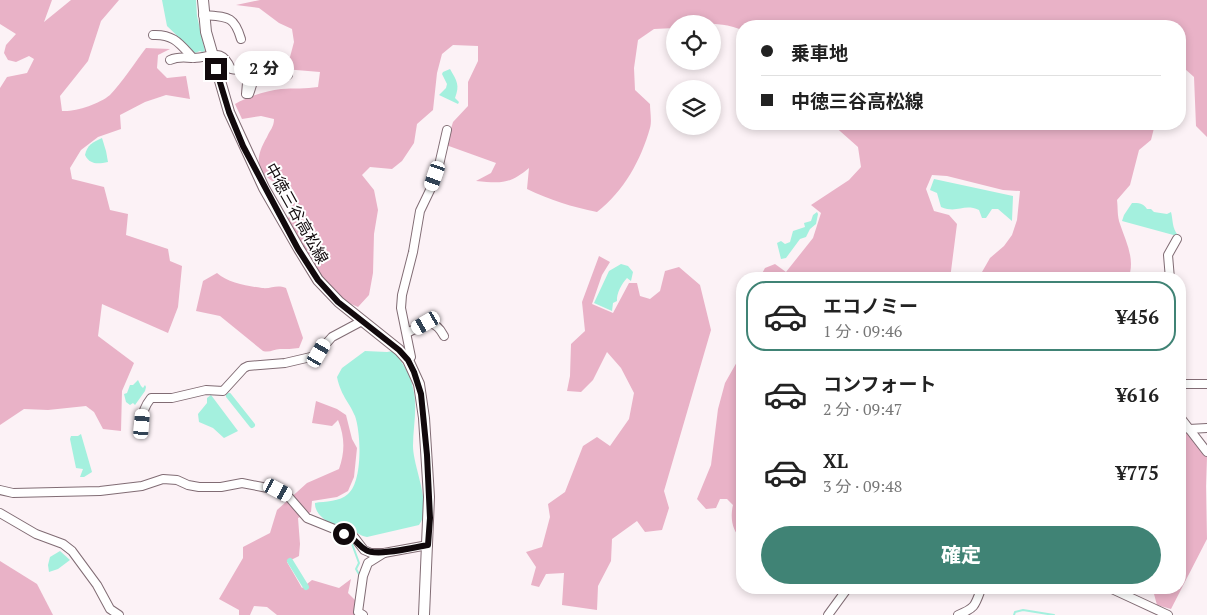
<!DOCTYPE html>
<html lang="ja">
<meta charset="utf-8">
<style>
body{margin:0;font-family:"PT Serif","Noto Sans JP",serif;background:#f6f6f6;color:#222;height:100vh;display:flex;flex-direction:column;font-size:19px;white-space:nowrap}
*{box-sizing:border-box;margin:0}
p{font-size:16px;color:#767676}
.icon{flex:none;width:28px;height:28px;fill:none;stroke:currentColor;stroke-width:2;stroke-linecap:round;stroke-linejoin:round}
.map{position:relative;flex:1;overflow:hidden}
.side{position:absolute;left:736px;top:272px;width:450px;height:322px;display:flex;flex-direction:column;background:#fff;border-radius:20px;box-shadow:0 2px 8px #0003}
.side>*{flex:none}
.hud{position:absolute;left:736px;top:20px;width:450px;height:110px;border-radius:20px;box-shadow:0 2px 8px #0003;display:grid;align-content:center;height:110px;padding:0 25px;background:#fff}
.fabs{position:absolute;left:666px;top:15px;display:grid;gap:10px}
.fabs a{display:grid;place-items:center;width:55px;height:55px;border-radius:50%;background:#fff;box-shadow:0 2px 8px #0003;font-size:25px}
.end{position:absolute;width:22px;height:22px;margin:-11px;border:6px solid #11090c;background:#fff;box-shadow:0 0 0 2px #fff}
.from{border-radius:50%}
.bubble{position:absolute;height:35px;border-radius:18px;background:#fff;box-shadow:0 2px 8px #0003;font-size:16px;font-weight:800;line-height:35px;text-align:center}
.car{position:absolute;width:15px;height:30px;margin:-15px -8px;border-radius:6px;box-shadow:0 0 4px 1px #0007;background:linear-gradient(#fff 24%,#345 0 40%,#fff 0 76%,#345 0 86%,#fff 0)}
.hud b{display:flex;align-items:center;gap:18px;height:48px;font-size:19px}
.hud b+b{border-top:1px solid #e0e0e0}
.hud i{width:12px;height:12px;background:#222}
ul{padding:9px 0 0;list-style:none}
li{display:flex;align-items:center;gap:15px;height:70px;margin:0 10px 8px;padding:0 15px;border:2px solid transparent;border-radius:20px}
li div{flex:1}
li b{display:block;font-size:19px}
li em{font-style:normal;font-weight:800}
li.on{border-color:#408375}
li>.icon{width:45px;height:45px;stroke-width:1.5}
.primary-button{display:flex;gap:10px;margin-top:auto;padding:10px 25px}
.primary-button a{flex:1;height:58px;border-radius:30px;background:#408375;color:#fff;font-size:20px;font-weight:800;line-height:58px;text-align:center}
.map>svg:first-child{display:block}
.green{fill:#e9b2c7}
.water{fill:#a4f0de}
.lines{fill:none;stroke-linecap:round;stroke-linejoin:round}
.stream{stroke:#a4f0de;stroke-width:2}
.canal{stroke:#a4f0de;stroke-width:6}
.minor-casing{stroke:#816c74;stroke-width:10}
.major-casing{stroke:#816c74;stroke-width:12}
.minor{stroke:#fff;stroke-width:8}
.major{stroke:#fff;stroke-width:10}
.route{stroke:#11090c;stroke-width:6}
.labels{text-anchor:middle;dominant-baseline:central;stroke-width:4;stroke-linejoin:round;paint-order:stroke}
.street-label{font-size:16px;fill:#11090c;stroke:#fff}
</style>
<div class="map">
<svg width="1207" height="615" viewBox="0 0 1207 615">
<rect width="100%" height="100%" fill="#fcf2f6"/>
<g class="green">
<path d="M0,0H52L44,22L71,0H119L101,21L88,61L60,96L62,111C76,112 99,104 110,95C121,84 136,61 146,48L170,49L158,55L157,68L167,78L186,76L190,99L166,95L145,102L120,115L121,129L98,137L81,150L70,168L72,179L104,187L110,210L128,214L126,235L168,249L170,261L182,266L178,307L168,333L102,304L98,336L134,363L122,391L121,431L103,429L94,412L86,406L48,410L24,409L0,425V88L7,77L27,73L34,59L29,56L16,62L8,60L4,53L6,45L16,34L0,24Z"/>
<path d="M260,0H1207V137L1196,126L1194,77L1185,69L1180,68V26H742V30C721,21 698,24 675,24V28L654,29L638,40L634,68L635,90L650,104C650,111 652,121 650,128C641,160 624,191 597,212C572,207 550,200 527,189L529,168C509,185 500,183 476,181L491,173L496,163L446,145L453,122L468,106V82L478,61V46L453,45L442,54L437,73L433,110L417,124L414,143L402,161L392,169L370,167L362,175L374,190L378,210L374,234L373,273L369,295L358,307L351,304L331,290L301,246L288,219L290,213L291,191C264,178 248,169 267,137C270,130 274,127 274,119L261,116L242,119L235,104C249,96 266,91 281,89C294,88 306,89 318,87L320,72L284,69H259L250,76L253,62L290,57L294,42L292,29L279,23L259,8L236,5Z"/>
<path d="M832,124H1155L1151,140L1139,150L1130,185L1117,200C1118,207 1117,216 1120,224C1126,242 1136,260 1128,279H978L990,258L1004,246L1012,235L1017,220L1020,191L1003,190L947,176L932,175L926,189L934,211L949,215L957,224L950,279H759L765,268L775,264L786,272L813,238L821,213L811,205L849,180L861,167L858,147Z"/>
<path d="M599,256L610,262L602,275L592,304L613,313L629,283H637L640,296L650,299L660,291L665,271L679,267L700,285L711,330L664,491L669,508L662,530L645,532L637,521L612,539L611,561L598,586L597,610L562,605L564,573L546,574L539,587L531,585L536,567L526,552L542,547L550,517L548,504L565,492L583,446L597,437L610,446L629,419L634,393L621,368L607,352L593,380L581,392L567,391L570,376L571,344L585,331L582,302Z"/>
<path d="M217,273C228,283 247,286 262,288C272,289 276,284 286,288L303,338L299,348C292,349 287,349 280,349C274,349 270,353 263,351L220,316L196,311L203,281Z"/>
<path d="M742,353V539C732,532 730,517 733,505L727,499H720L716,508L706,509L697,499L711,465L718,409L725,383Z"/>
<path d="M316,401L337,409L346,415L352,439L357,448L354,477L348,491L337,497L312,501L311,512L298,518L300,544L299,556L287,562L302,588L312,580L339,588L351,579L348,593L357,602L354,615H277L267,607L254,606L250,615H239V610L219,599L243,558V547L270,533L277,510L307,483L339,469C345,452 345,437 338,420L332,426L312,423Z"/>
<path d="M1186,426L1207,457L1206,486L1207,539L1171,609L1157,605L1154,594L1155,589H1180V446Z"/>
<path d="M0,561L37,584L53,615H0Z"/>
</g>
<g class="water">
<path d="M162,0H196L197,16L205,51L202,52L200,51L195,53L167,26Z"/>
<path d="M450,69C457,81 460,85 455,98L459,102L458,104L439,95L446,88L447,84L442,74L443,72Z"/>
<path d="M102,138L106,151L108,162C98,164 90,165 85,155C87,145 93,142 102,138Z"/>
<path d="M934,179L1013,196L1012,221L998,209H992L986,218H982L979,210C963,203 958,214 941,207L937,193L930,190Z"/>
<path d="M1132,203C1139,203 1143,203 1147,209H1151L1154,212L1167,214L1171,212C1173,219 1172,229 1178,235L1177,236L1122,221L1124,215Z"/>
<path d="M817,212L818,214L816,224L810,229L806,237L800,239L786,258L781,259L777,243L781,241L785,244L790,242L793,231L805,227L804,223L811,221L813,215Z"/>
<path d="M621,264L628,266L633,272L631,281L627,278C622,283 616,294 617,301L613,303L612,311L594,303L609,271Z"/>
<path d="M365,351L387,352L393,351C402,362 410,373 413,388C418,408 413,426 413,446C413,467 433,507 419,525L367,537C361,536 358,533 352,530C347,528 341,528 336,526C327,523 314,513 315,503C325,501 340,502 348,494C363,481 361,433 355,416C348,400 341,396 337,377L342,368Z"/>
<path d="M138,380L141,386L143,388L145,385L146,387L145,391L135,405L133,403L130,405L126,402L124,394L127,393L130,385H133Z"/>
<path d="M211,395L238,431L224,438L213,428L199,422L198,414L207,403V398Z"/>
<path d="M81,434L92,472L84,477H80L83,469L76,468L70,439L71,436H78Z"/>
<path d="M60,551L70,560L58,569L49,572L48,565L50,557Z"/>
</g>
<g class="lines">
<g class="stream">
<path d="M352,539L351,541L359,563L356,569L360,576"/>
<path d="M1014,615L1015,612L1023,610L1054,615"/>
</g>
<g class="canal">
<path d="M229,396L252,425"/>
<path d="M290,561L306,587"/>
</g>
<defs>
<g id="minor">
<path d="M203,15C227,17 234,15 241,39"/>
<path d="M153,35C174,34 180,44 193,58"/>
<path d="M170,60C179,56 185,58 194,58C211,58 221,46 231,69C237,71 242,68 248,72L246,94H249C251,89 252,84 254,79C260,66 277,73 288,75"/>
<path d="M1170,279L1168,255L1177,239"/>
<path d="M407,333C423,325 433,315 444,336"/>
<path d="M408,360L411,357L401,308L402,295L413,252L420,211L432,186L439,165L447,130"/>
<path d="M1180,384H1207"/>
<path d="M1180,417L1207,452"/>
<path d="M1189,429L1207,428"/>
<path d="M143,431C140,418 143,408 151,398H172L206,390L223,391L244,368L248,366L285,363L315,356L332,337L362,321"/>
<path d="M0,490L13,493L100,491L142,486L163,479L177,480L188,485L199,487H221L242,483L278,490L288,496L307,518L354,537L364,550L371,553H384L428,545"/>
<path d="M0,513L36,534L63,544L72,551L97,585L110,609L119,615"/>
<path d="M1112,589L1168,615"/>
<path d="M363,615L358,612L363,576L368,563L384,553"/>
<path d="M828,615L847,589"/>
<path d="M958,615C975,608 975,606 981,589"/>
</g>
<path id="major" d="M203,0L206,32L229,112L264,188L299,249L318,280L339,302L399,350L408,360L419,384L424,418L429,497L424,615"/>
</defs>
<use href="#minor" class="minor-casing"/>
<use href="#major" class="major-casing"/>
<use href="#minor" class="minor"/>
<use href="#major" class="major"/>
</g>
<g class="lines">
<path class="route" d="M216,69L229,112L243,146L298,249L318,280L338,302L399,350L408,360L414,372L421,394L427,455L430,518L428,545C415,547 376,557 366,550C357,545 357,539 344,534"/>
</g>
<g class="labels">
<g class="street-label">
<text transform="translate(297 213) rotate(61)">中徳三谷高松線</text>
</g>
</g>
</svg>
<div class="fabs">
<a><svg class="icon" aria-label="locate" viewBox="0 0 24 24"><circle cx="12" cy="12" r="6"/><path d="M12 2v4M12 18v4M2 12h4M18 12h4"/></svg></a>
<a><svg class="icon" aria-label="layers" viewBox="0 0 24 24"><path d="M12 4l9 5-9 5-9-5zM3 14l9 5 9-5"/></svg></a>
</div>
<i class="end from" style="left:344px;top:534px"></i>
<i class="end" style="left:216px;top:69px"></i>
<div class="bubble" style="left:234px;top:51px;width:60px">2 分</div>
<i class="car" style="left:435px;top:176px;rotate:199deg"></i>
<i class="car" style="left:426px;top:323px;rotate:240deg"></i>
<i class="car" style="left:319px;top:353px;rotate:30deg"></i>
<i class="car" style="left:142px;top:424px;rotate:5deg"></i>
<i class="car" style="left:278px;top:490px;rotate:118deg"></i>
<div class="hud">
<b><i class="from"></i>乗車地</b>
<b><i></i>中徳三谷高松線</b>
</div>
<section class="side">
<ul>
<li class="on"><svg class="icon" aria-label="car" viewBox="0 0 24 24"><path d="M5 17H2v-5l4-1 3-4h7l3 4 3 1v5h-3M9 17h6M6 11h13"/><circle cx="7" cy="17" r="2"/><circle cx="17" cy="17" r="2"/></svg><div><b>エコノミー</b><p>1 分 · 09:46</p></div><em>¥456</em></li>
<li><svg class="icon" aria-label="car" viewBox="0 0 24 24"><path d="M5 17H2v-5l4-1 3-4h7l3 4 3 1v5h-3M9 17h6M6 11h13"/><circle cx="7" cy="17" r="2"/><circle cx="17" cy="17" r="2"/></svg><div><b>コンフォート</b><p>2 分 · 09:47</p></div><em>¥616</em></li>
<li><svg class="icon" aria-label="car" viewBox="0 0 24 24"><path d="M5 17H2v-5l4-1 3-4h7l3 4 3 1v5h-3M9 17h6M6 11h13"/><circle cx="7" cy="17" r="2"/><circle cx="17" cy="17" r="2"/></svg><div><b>XL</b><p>3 分 · 09:48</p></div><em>¥775</em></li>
</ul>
<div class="primary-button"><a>確定</a></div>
</section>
</div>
